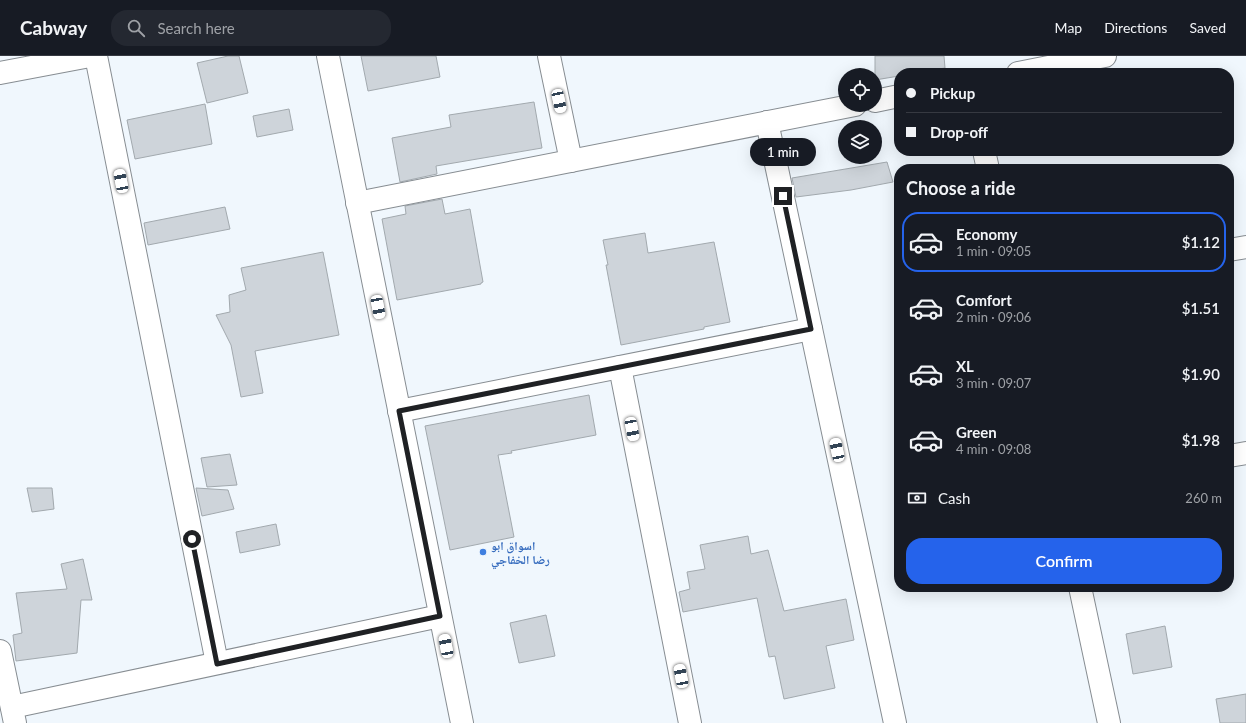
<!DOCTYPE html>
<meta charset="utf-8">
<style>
body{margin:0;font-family:Lato,"Noto Naskh Arabic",sans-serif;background:#242831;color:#f1f3f6;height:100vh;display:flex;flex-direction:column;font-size:15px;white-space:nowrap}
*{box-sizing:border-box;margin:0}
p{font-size:13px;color:#9ea1a6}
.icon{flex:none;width:22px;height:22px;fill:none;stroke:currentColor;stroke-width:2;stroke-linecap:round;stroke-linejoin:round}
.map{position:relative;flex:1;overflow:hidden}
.panel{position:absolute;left:894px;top:108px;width:340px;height:428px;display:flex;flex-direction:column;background:#171b24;border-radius:16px;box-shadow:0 4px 16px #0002}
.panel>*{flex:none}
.guide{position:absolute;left:894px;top:12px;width:340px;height:88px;border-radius:16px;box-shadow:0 4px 16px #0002;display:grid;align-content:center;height:88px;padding:0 12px;background:#171b24}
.buttons{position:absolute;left:838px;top:12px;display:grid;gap:8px}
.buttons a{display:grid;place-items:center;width:44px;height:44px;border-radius:50%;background:#171b24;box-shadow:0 4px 16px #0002;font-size:20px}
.end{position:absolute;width:18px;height:18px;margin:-9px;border:5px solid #1f2124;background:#fff;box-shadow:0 0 0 2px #fff}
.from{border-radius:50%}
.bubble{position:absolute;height:28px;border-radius:14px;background:#171b24;box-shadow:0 4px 16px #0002;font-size:13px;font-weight:600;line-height:28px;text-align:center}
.car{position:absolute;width:12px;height:24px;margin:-12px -6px;border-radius:5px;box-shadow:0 0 3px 1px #0007;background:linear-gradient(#fff 24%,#345 0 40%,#fff 0 76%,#345 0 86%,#fff 0)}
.guide b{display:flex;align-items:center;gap:14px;height:38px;font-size:15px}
.guide b+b{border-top:1px solid #363941}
.guide i{width:10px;height:10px;background:#f1f3f6}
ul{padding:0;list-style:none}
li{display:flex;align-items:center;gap:12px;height:60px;margin:0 8px 6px;padding:0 4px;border:2px solid transparent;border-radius:16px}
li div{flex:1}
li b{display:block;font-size:15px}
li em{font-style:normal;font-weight:600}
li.active{border-color:#2563eb}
li>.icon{width:36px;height:36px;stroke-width:1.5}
h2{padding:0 12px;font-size:18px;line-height:48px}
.pay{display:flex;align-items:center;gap:10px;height:44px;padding:0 12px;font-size:15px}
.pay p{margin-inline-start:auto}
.button{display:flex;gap:8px;margin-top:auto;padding:8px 12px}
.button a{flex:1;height:46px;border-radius:16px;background:#2563eb;color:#fff;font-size:16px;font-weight:600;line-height:46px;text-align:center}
header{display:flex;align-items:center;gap:24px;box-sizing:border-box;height:56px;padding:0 20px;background:#171b24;border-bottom:1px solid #363941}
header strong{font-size:19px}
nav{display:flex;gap:22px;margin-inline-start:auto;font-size:14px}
.search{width:280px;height:36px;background:#242831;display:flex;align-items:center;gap:10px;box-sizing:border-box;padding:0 14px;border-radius:16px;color:#9ea1a6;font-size:15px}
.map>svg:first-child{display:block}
.building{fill:#ced4da;stroke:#a2a9ae}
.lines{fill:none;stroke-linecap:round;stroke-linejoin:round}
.minor-casing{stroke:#878d92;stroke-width:24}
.minor{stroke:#fff;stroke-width:22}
.route{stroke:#1f2124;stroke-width:5}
.shop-dot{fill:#3f7fe0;stroke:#f0f7fd;stroke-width:1.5}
.labels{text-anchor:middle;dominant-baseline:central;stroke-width:3;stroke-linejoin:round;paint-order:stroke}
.shop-label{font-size:12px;font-weight:bold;fill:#366cbe;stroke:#f0f7fd;text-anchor:start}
</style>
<header>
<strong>Cabway</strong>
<div class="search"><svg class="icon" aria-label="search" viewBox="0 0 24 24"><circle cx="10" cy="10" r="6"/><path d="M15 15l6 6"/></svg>Search here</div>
<nav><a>Map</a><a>Directions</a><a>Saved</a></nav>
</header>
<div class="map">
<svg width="1246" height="667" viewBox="0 0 1246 667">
<rect width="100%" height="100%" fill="#f0f7fd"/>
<g class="building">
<path d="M228,0H239L248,37L207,47L197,7Z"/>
<path d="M361,0H436L440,21L368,35Z"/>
<path d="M875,0H944L945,12L916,17H899V20L875,24Z"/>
<path d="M534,46L542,92L436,110L437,118L400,126L392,82L451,71L449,59Z"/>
<path d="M205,48L212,88L135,103L127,64Z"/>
<path d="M289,53L293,74L257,81L253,60Z"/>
<path d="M887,106L893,126L851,134L796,141L792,122Z"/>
<path d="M442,143L445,158L470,153L483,226L481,227V228L397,244L382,163L406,158L405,150Z"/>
<path d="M225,151L230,173L148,189L144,167Z"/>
<path d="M645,177L648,197L714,186L730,266L704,271V273L621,289L606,209H608L603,184Z"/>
<path d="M323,196L339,279L255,295L263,337L241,341L231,289L216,259L230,256L229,239L246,234L241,212Z"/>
<path d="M589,339L596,379L511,395L512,397L498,399L514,481L450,494L425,370Z"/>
<path d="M230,398L237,429L207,431L201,402Z"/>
<path d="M27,432H52L54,453L32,456Z"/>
<path d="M196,432L228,434L234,453L202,460Z"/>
<path d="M276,468L280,489L240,497L236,476Z"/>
<path d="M748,480L751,498L768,494L784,555L846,543L854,584L826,590L835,632L784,643L775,600L769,601L757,542L683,556L679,536L690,533L687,516L705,513L700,489Z"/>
<path d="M83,503L92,544H81L77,597L16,605L13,579L22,577L16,537L67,533L61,508Z"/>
<path d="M546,559L555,600L519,607L510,567Z"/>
<path d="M1165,570L1172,611L1133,618L1126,578Z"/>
<path d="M1246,638V667H1220L1216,643Z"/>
</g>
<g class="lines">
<defs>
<g id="minor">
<path d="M96,0L217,607"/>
<path d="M328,0L462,667"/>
<path d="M549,0L571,105"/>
<path d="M0,17L90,0"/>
<path d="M1018,17L1105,0"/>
<path d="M875,45L899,40"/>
<path d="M767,66L895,667"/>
<path d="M984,95L988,113"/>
<path d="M357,147L855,49"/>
<path d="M1229,194L1246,191"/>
<path d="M620,311L690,667"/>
<path d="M399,355L811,273"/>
<path d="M1229,400L1246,397"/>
<path d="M1080,531L1109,667"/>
<path d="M0,595L15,667"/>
<path d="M12,651L440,560"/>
</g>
</defs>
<use href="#minor" class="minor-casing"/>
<use href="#minor" class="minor"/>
</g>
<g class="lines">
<path class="route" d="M192,483L217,608L440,560L399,355L811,273L783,140"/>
</g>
<circle class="shop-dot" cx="483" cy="496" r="4"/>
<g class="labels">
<g class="shop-label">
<text x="491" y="489">اسواق ابو<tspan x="491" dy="14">رضا الخفاجي</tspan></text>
</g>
</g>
</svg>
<div class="buttons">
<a><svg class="icon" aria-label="locate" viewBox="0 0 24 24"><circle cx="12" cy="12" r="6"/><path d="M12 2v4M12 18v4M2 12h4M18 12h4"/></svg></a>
<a><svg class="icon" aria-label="layers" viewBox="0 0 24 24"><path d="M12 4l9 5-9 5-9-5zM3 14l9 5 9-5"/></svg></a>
</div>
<i class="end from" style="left:192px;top:483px"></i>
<i class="end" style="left:783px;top:140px"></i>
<div class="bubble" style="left:750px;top:82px;width:66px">1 min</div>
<i class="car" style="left:559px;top:45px;rotate:168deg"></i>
<i class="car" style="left:121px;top:125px;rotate:349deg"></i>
<i class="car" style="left:378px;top:251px;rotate:169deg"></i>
<i class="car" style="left:632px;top:373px;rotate:169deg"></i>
<i class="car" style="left:837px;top:394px;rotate:348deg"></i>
<i class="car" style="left:446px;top:590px;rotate:349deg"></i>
<i class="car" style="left:681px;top:620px;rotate:349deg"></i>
<div class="guide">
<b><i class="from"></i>Pickup</b>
<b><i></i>Drop-off</b>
</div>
<section class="panel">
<h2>Choose a ride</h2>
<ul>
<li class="active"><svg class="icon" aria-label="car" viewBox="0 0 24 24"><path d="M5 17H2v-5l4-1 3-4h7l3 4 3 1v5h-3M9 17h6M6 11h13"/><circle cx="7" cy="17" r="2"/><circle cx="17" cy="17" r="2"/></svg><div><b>Economy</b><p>1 min · 09:05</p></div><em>$1.12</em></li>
<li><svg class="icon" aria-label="car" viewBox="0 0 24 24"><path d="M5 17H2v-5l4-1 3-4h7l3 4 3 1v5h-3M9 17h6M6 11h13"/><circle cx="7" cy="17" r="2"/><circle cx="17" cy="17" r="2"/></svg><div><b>Comfort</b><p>2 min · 09:06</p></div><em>$1.51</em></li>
<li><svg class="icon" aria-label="car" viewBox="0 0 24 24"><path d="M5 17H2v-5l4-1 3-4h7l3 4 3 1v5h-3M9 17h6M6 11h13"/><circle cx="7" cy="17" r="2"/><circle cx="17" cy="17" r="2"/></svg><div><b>XL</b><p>3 min · 09:07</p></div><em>$1.90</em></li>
<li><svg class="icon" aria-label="car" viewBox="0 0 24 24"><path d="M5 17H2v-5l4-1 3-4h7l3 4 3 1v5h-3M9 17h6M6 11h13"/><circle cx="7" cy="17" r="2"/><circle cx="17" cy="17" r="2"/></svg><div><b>Green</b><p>4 min · 09:08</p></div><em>$1.98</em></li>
</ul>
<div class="pay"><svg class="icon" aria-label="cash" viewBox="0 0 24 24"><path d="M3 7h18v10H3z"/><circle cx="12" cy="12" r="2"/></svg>Cash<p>260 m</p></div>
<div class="button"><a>Confirm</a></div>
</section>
</div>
